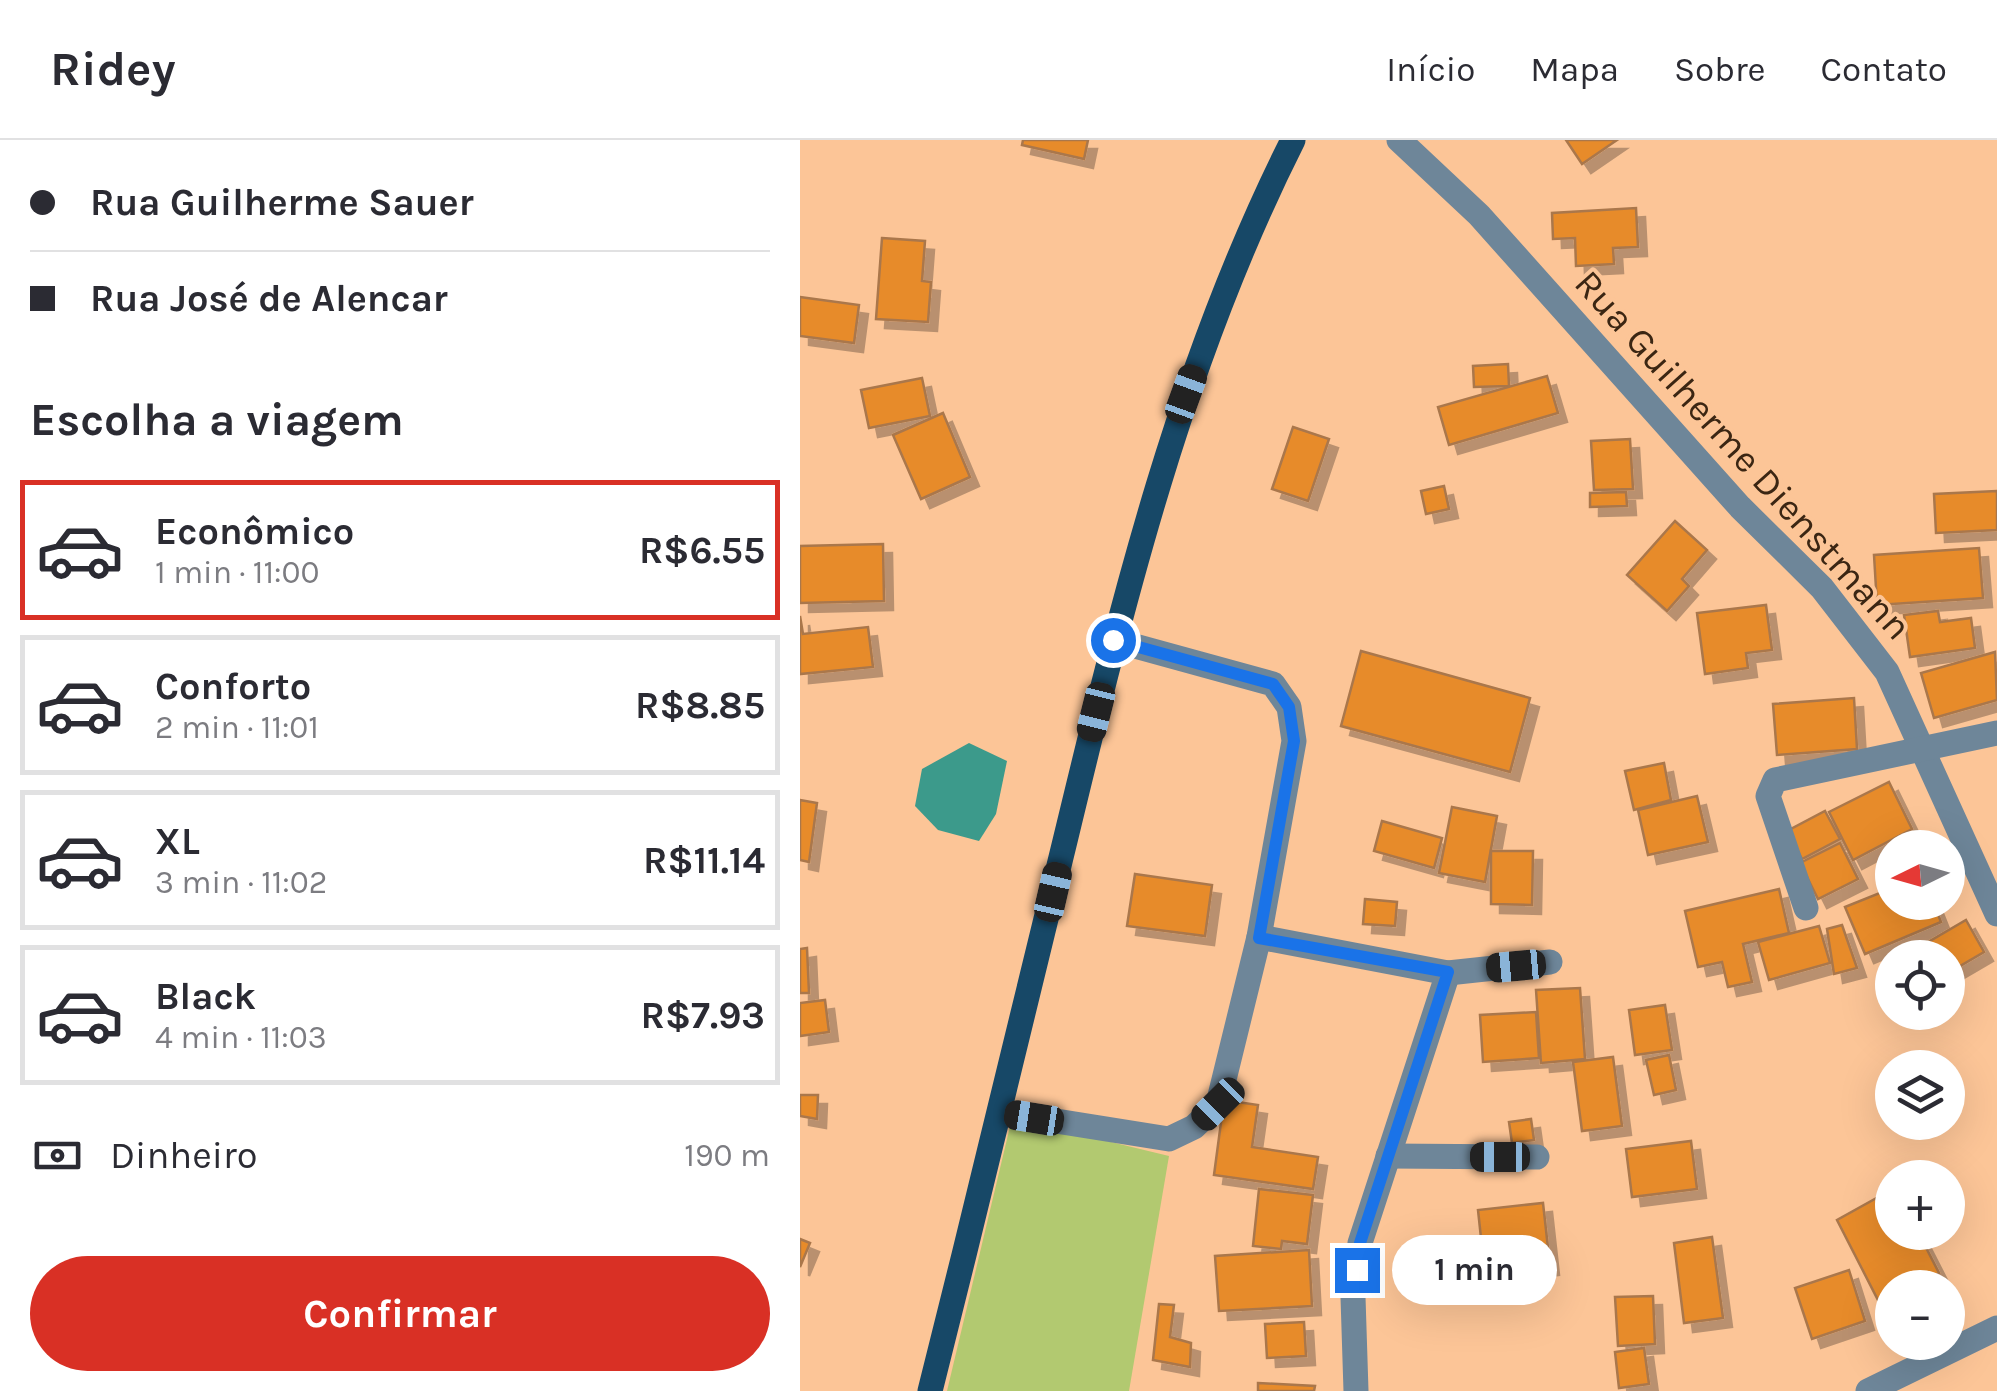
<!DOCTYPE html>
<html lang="pt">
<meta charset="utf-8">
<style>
body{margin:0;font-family:Karla,sans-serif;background:#f7f7f7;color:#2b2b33;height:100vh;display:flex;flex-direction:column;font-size:38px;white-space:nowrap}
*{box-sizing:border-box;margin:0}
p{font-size:32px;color:#7c7c81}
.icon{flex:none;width:55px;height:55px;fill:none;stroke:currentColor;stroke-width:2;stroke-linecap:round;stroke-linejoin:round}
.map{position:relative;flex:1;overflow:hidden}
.panel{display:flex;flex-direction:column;background:#fff;width:800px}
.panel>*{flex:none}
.guide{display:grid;align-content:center;height:220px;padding:0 30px;background:#fff}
.needle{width:65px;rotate:265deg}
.fabs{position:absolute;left:1075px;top:690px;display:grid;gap:20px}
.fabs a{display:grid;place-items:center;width:90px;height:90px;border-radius:50%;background:#fff;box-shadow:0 10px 40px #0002;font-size:50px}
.end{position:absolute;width:45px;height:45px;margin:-22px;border:12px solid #1a73e8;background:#fff;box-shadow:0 0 0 5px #fff}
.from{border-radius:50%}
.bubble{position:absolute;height:70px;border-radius:35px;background:#fff;box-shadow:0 10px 40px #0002;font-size:32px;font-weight:700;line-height:70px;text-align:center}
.car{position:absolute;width:30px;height:60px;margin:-30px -15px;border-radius:12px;box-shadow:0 0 8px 2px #0007;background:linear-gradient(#222 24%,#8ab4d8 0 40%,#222 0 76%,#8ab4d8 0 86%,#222 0)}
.guide b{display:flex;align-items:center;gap:35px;height:95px;font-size:38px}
.guide b+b{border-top:2px solid #e1e1e2}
.guide i{width:25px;height:25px;background:#2b2b33}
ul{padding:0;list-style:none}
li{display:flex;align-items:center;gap:30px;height:140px;margin:0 20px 15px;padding:0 10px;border:5px solid #e1e1e2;border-radius:0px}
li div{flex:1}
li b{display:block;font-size:38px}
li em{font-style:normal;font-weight:700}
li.current{border-color:#d93025}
li>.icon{width:90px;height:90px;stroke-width:1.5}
h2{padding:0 30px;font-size:45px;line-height:120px}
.pay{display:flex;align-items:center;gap:25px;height:110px;padding:0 30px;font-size:38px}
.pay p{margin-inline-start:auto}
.action{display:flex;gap:20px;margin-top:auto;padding:20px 30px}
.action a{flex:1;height:115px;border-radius:60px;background:#d93025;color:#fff;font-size:40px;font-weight:700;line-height:115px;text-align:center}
header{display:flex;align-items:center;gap:60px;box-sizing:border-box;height:140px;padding:0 50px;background:#fff;border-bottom:2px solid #e1e1e2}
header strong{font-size:48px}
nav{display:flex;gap:55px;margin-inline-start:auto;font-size:35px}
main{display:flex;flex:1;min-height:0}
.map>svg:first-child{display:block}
.green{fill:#b2c970}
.water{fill:#3c9a8b}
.building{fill:#e78b2a;stroke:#aa774b;stroke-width:2.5;filter:url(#shadow)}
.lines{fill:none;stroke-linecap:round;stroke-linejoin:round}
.minor{stroke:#6e8699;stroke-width:25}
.major{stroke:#174867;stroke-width:25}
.route{stroke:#1a73e8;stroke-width:12}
.labels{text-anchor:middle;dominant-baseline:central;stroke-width:8;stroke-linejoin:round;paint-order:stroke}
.street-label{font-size:38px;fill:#3b2613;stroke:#fcc597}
</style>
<header>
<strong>Ridey</strong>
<nav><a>Início</a><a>Mapa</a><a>Sobre</a><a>Contato</a></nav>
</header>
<main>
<section class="panel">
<div class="guide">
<b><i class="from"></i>Rua Guilherme Sauer</b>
<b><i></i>Rua José de Alencar</b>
</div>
<h2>Escolha a viagem</h2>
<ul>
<li class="current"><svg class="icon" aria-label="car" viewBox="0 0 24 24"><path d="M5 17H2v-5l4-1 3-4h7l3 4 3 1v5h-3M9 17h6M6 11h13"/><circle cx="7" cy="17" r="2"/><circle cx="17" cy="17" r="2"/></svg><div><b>Econômico</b><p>1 min · 11:00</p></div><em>R$6.55</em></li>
<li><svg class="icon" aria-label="car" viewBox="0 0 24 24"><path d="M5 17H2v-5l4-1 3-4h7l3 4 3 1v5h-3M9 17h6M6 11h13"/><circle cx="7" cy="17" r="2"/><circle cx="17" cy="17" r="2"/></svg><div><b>Conforto</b><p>2 min · 11:01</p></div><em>R$8.85</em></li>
<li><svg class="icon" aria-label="car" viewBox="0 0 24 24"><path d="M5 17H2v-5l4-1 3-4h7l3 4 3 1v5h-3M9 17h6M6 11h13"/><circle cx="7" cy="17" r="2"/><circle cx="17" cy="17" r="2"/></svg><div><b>XL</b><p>3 min · 11:02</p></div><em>R$11.14</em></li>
<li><svg class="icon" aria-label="car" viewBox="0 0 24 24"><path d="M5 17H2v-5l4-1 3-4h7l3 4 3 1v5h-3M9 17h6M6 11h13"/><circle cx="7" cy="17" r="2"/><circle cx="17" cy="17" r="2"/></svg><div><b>Black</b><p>4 min · 11:03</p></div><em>R$7.93</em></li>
</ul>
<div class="pay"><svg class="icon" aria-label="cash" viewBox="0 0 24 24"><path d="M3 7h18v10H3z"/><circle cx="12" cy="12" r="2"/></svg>Dinheiro<p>190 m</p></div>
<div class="action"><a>Confirmar</a></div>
</section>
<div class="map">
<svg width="1197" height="1251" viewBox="0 0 1197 1251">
<defs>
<filter id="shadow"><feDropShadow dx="9" dy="9" stdDeviation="0" flood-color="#0004"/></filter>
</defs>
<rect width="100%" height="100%" fill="#fcc597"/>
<path class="green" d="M212,978L369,1016L329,1251H147Z"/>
<path class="water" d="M169,603L207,621L196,674L179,701L138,690L115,666L122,629Z"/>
<g class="building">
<path d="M223,0H288L284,19L222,5Z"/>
<path d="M766,0H817L782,24Z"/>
<path d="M836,68L838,107L813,108L814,124L776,126L775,98L753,99L752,73Z"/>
<path d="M82,98L125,101L122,141L131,142L128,182L76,179Z"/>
<path d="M0,157L59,165L54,203L0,196Z"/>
<path d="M708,224L709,246L674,247L673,226Z"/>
<path d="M747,236L758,273L649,305L638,267Z"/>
<path d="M122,238L130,276L69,288L61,250Z"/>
<path d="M143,273L170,337L121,359L93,295Z"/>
<path d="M493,287L529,299L508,361L472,349Z"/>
<path d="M830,299L833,349L794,350L791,301Z"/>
<path d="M644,346L649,369L626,374L621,351Z"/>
<path d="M1197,351V390L1136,393L1134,354Z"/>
<path d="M826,352L827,366L790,367V353Z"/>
<path d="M875,381L907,410L882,439L889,446L867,471L827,435Z"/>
<path d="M83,404L84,461L0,463V406Z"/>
<path d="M1179,408L1183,458L1077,465L1074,415Z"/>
<path d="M966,465L972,510L946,513L948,528L905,534L897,473Z"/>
<path d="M1138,471L1140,482L1171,478L1175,508L1110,517L1104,475Z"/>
<path d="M0,476L3,494L68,487L73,527L0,534Z"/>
<path d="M561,511L730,558L710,632L541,586Z"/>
<path d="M1195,512L1197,560L1134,578L1121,533Z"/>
<path d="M1054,558L1057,609L977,615L973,564Z"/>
<path d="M864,623L871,660L834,670L825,631Z"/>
<path d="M1089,642L1112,689L1053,720L1029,672Z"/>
<path d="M897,656L908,702L848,715L838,670Z"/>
<path d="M0,660L17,663L9,722L0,720Z"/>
<path d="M652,667L697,676L685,742L639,733Z"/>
<path d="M1025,671L1040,699L1002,719L987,691Z"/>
<path d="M582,681L642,698L634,728L574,711Z"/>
<path d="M1040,703L1058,739L1018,759L1000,723Z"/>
<path d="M691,711H733L732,765L691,764Z"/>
<path d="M335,734L412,745L405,796L327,786Z"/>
<path d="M1092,748V762H1133L1141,782L1065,814L1045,767Z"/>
<path d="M979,749L989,793L943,804L952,842L928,847L922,822L898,827L885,771Z"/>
<path d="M565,759L597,762L595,786L563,784Z"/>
<path d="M1166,780L1184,812L1148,833V818H1123L1118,808Z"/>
<path d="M1042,785L1057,828L1034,834L1027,789Z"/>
<path d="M1019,786L1030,823L969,840L958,802Z"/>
<path d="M7,808L9,853H0V809Z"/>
<path d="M780,848L785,919L741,923L736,850Z"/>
<path d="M25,860L29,892L0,896V863Z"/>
<path d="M865,865L872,910L835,915L829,870Z"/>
<path d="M736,872L739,918L683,922L680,875Z"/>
<path d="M869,915L876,950L854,955L846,920Z"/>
<path d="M813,917L822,986L782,991L773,922Z"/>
<path d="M0,955H18L17,979L0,976Z"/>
<path d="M424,960L458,965L452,1007L518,1017L513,1049L414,1035Z"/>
<path d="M731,979L734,1000L712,1003L709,982Z"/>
<path d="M891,1001L897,1049L832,1057L826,1009Z"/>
<path d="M459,1049L513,1055L507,1104L482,1101L481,1109L453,1106Z"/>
<path d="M1082,1055L1092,1077V1092H1118L1139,1133L1112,1148H1092V1158L1080,1164L1037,1080Z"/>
<path d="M743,1063L750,1126L713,1131L715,1151L687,1154L678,1070Z"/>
<path d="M912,1097L923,1178L884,1183L874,1103Z"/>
<path d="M0,1099L10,1103L0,1127Z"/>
<path d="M509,1110L512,1166L419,1171L415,1116Z"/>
<path d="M1049,1130L1065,1181L1012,1199L995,1148Z"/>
<path d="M853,1156L855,1204L818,1206L815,1157Z"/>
<path d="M359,1164L374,1165L370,1197L391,1203L390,1227L353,1220Z"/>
<path d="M504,1182L506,1216L467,1218L465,1184Z"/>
<path d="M844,1208L849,1244L819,1248L815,1212Z"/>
<path d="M458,1243L515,1246L514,1251H458Z"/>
</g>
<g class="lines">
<g class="minor">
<path d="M599,0L679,75L940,367L1022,448L1087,532L1197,774"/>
<path d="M1006,768L968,656L975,640L1197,593"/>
<path d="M459,797L648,833L560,1103L553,1157L556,1251"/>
<path d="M648,833L750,822"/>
<path d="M200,972L369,999L394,987L418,964L459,797L494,601L489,567L473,544L313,500"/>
<path d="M588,1016L737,1017"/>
<path d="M1068,1251L1197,1188"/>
</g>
<path class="major" d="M130,1251C176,1068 221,885 265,701C323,461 381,222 493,0"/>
</g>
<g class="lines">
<path class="route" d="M313,500L473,544L489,567L494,601L459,798L648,832L560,1103L557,1130"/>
</g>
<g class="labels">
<g class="street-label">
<text transform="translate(943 315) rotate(48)">Rua Guilherme Dienstmann</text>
</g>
</g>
</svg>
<div class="fabs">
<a><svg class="needle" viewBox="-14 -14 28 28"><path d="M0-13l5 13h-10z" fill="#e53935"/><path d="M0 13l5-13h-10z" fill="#7c7c81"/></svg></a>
<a><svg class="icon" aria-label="locate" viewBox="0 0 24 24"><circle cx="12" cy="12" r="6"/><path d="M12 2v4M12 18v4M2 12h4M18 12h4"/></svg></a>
<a><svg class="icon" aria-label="layers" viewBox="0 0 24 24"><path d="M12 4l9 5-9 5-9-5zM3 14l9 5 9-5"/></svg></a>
<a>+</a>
<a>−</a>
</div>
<i class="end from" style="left:313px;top:500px"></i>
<i class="end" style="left:557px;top:1130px"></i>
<div class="bubble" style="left:592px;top:1095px;width:165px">1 min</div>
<i class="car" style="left:386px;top:254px;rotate:20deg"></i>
<i class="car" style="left:296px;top:572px;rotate:194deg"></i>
<i class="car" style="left:253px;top:752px;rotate:13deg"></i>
<i class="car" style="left:716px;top:826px;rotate:265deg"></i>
<i class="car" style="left:418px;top:964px;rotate:225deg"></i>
<i class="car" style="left:234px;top:978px;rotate:279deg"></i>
<i class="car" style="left:700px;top:1017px;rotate:270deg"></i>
</div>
</main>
